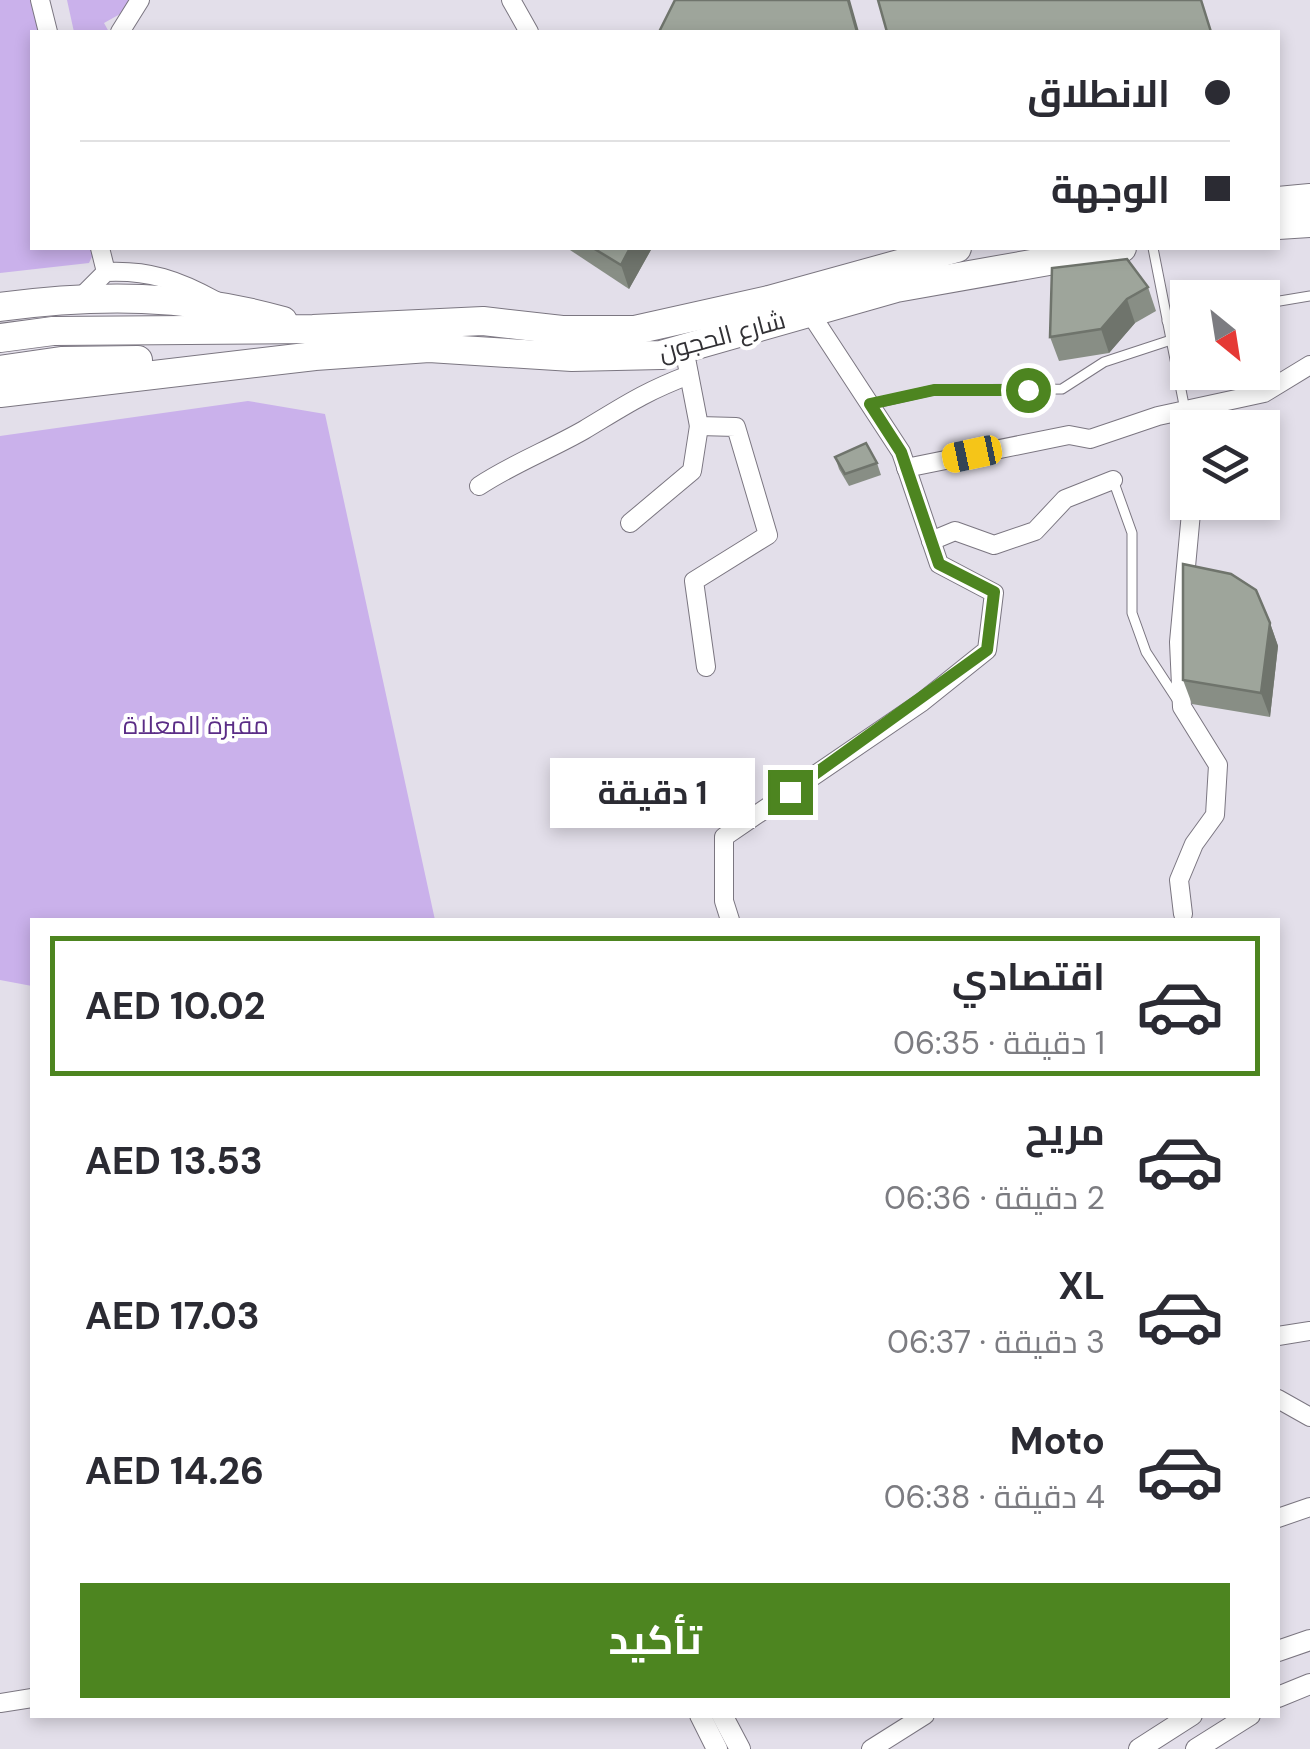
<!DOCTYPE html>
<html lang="ar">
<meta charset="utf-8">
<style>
body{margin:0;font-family:"DM Sans",Cairo,sans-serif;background:#f7f7f7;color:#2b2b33;direction:rtl;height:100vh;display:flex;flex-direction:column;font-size:38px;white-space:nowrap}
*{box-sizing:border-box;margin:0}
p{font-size:32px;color:#7c7c81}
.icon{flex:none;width:55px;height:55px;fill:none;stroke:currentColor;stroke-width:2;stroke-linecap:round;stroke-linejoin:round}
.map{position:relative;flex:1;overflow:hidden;direction:ltr}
.side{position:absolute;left:30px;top:918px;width:1250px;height:800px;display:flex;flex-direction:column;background:#fff;border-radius:0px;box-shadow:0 5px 15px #0003;direction:rtl}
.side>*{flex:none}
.hud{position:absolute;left:30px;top:30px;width:1250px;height:220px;border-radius:0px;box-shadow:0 5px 15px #0003;direction:rtl;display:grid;align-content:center;height:220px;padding:0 50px;background:#fff}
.needle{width:65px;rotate:150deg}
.fabs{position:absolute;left:1170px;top:280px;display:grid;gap:20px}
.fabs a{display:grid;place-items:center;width:110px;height:110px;border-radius:0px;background:#fff;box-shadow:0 5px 15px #0003;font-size:50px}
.end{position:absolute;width:45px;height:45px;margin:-22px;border:12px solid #4d8520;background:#fff;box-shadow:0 0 0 5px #fff}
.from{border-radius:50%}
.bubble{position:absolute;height:70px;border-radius:0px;background:#fff;box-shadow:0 5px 15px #0003;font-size:32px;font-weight:700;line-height:70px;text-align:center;direction:rtl}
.car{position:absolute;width:30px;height:60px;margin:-30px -15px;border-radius:12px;box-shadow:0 0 8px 2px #0007;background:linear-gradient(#f5c518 24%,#345 0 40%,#f5c518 0 76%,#345 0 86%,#f5c518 0)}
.hud b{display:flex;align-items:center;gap:35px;height:95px;font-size:38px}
.hud b+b{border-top:2px solid #e1e1e2}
.hud i{width:25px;height:25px;background:#2b2b33}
ul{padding:18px 0 0;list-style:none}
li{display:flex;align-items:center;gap:30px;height:140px;margin:0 20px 15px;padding:0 30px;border:5px solid transparent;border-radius:0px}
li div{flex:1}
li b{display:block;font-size:38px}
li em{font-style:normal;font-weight:700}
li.active{border-color:#4d8520}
li>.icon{width:90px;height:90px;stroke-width:1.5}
.action{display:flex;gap:20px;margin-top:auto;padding:20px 50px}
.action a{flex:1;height:115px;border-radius:0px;background:#4d8520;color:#fff;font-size:40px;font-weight:700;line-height:115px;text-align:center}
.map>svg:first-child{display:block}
.green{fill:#cab1eb}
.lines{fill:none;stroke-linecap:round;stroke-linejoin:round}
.service-casing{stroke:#7b7681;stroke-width:11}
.minor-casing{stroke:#7b7681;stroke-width:20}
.tertiary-casing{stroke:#7b7681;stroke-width:22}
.primary-casing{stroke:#7b7681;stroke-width:30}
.service{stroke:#fff;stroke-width:9}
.minor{stroke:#fff;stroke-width:18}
.tertiary{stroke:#fff;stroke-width:20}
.primary{stroke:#fff;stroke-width:28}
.wall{fill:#888e85}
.shaded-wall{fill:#6f746c}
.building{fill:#9ea59b;stroke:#6f746c;stroke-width:2.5}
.route{stroke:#4d8520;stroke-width:12}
.labels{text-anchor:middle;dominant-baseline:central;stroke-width:8;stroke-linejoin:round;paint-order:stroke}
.street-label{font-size:25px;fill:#323135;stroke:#fff}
.park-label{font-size:25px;fill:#5a2c86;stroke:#fff}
</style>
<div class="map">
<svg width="1310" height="1749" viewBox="0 0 1310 1749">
<rect width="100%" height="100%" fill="#e3dfea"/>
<g class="green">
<path d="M0,0H40L48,32H32V248H96L89,263L0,273Z"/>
<path d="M67,0H136L138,4L104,23L109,32H74Z"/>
<path d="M248,401L325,414L435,920H32V986L0,980V436Z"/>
</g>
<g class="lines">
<defs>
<g id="service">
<path d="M1153,248L1185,410"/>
<path d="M1262,304L1310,296"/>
<path d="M1167,321L1188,317"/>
<path d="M872,404L934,390L1062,389L1104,362L1171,340"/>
<path d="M1113,480L1132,533V613L1146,652L1178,701"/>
</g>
<g id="minor">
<path d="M40,0L48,32"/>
<path d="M511,0L529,32"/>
<path d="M120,32L140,0"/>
<path d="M100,248L106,272"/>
<path d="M82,296L106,272C149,270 178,280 216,301"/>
<path d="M684,348L699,426L736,427L768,535L694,581L706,667"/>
<path d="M906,468L1069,435L1090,439L1158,416L1264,393L1310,365"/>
<path d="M479,486C512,464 549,450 584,430C624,406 644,392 689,375"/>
<path d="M630,523L692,471L699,426"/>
<path d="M931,541L955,531L994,545L1035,531L1065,499L1113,480"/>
<path d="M1183,914L1179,880L1194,844L1215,815L1218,765L1182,707L1179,642L1192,502"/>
<path d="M730,920L724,901V837L922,702L987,650L994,593L939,564L901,452L810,313"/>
<path d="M1278,1336L1310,1331"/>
<path d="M1278,1399L1310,1417"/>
<path d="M1278,1518L1310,1507"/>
<path d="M0,1703L32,1698"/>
<path d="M871,1749L925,1715"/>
</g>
<g id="tertiary">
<path d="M1278,1651L1310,1640"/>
<path d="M1278,1697L1310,1684"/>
<path d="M700,1715L717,1749"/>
<path d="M722,1715L740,1749"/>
<path d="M1139,1749L1192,1715"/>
<path d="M1196,1749L1250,1715"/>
</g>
<g id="primary">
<path d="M1278,201L1310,198"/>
<path d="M1278,225L1310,223"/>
<path d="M0,307C96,294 189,294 283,321"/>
<path d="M0,338L53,331L313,329L483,321L562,330H635L769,300L957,248"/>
<path d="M0,370L61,361L138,360"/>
<path d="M0,393L315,356L429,348L572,357L661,355L896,288L1122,248"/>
</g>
</defs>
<use href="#service" class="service-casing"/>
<use href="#minor" class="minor-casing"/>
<use href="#tertiary" class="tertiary-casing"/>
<use href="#primary" class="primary-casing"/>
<use href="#service" class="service"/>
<use href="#minor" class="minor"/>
<use href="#tertiary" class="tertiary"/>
<use href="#primary" class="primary"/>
</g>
<g class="wall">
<path d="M569,248H652L629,289L570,250Z"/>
<path d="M1148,287L1156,311L1135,323L1109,353L1059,361L1050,337Z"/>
<path d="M835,457L877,463L881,475L849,486L839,469Z"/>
<path d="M1270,623L1278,646L1270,717L1192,704L1183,680Z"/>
</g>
<g class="shaded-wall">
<path d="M848,0H850L859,32H857Z"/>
<path d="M630,248H652L629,289L621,265Z"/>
<path d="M1127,299L1135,323L1109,353L1101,329Z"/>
<path d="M1270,623L1278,646L1270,717L1261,693Z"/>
</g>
<g class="building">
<path d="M675,0H848L857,32H659Z"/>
<path d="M878,0H1201L1211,32H887Z"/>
<path d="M593,248H630L621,265Z"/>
<path d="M1127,259L1148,287L1127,299L1101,329L1050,337L1052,268Z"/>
<path d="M866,443L877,463L845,474L835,457Z"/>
<path d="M1183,564L1231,574L1256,590L1270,623L1261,693L1183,680Z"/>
</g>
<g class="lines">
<path class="route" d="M790,792L987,650L994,592L939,564L901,452L870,404L934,390H1028"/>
</g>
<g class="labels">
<g class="street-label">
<text transform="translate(722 336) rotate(-15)">شارع الحجون</text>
</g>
<g class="park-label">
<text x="196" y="725">مقبرة المعلاة</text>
</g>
</g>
</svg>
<div class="fabs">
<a><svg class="needle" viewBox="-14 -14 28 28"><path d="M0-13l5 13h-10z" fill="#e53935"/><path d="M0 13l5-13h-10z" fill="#7c7c81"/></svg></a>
<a><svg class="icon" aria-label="layers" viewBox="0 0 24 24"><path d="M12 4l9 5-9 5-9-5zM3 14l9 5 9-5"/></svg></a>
</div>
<i class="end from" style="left:1028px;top:390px"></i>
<i class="end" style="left:790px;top:792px"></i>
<div class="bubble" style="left:550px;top:758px;width:205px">1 دقيقة</div>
<i class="car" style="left:972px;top:454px;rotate:258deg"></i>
<div class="hud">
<b><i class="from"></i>الانطلاق</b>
<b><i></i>الوجهة</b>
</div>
<section class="side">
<ul>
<li class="active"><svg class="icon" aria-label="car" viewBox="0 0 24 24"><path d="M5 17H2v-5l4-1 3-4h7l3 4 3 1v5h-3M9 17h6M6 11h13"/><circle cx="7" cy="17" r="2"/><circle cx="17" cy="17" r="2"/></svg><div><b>اقتصادي</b><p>1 دقيقة · 06:35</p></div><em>AED 10.02</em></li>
<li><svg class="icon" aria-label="car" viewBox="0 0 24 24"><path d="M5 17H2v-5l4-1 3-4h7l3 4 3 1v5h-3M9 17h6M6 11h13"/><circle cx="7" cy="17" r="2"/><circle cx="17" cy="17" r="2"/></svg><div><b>مريح</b><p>2 دقيقة · 06:36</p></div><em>AED 13.53</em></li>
<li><svg class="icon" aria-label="car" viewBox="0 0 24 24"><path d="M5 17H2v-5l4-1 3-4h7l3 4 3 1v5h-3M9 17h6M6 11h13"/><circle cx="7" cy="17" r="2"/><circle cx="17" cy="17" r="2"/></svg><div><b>XL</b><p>3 دقيقة · 06:37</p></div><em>AED 17.03</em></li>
<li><svg class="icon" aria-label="car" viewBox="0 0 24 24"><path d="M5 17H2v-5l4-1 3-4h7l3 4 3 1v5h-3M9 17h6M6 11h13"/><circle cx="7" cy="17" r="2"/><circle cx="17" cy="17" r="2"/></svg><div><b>Moto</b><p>4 دقيقة · 06:38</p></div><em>AED 14.26</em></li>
</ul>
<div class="action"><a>تأكيد</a></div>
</section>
</div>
